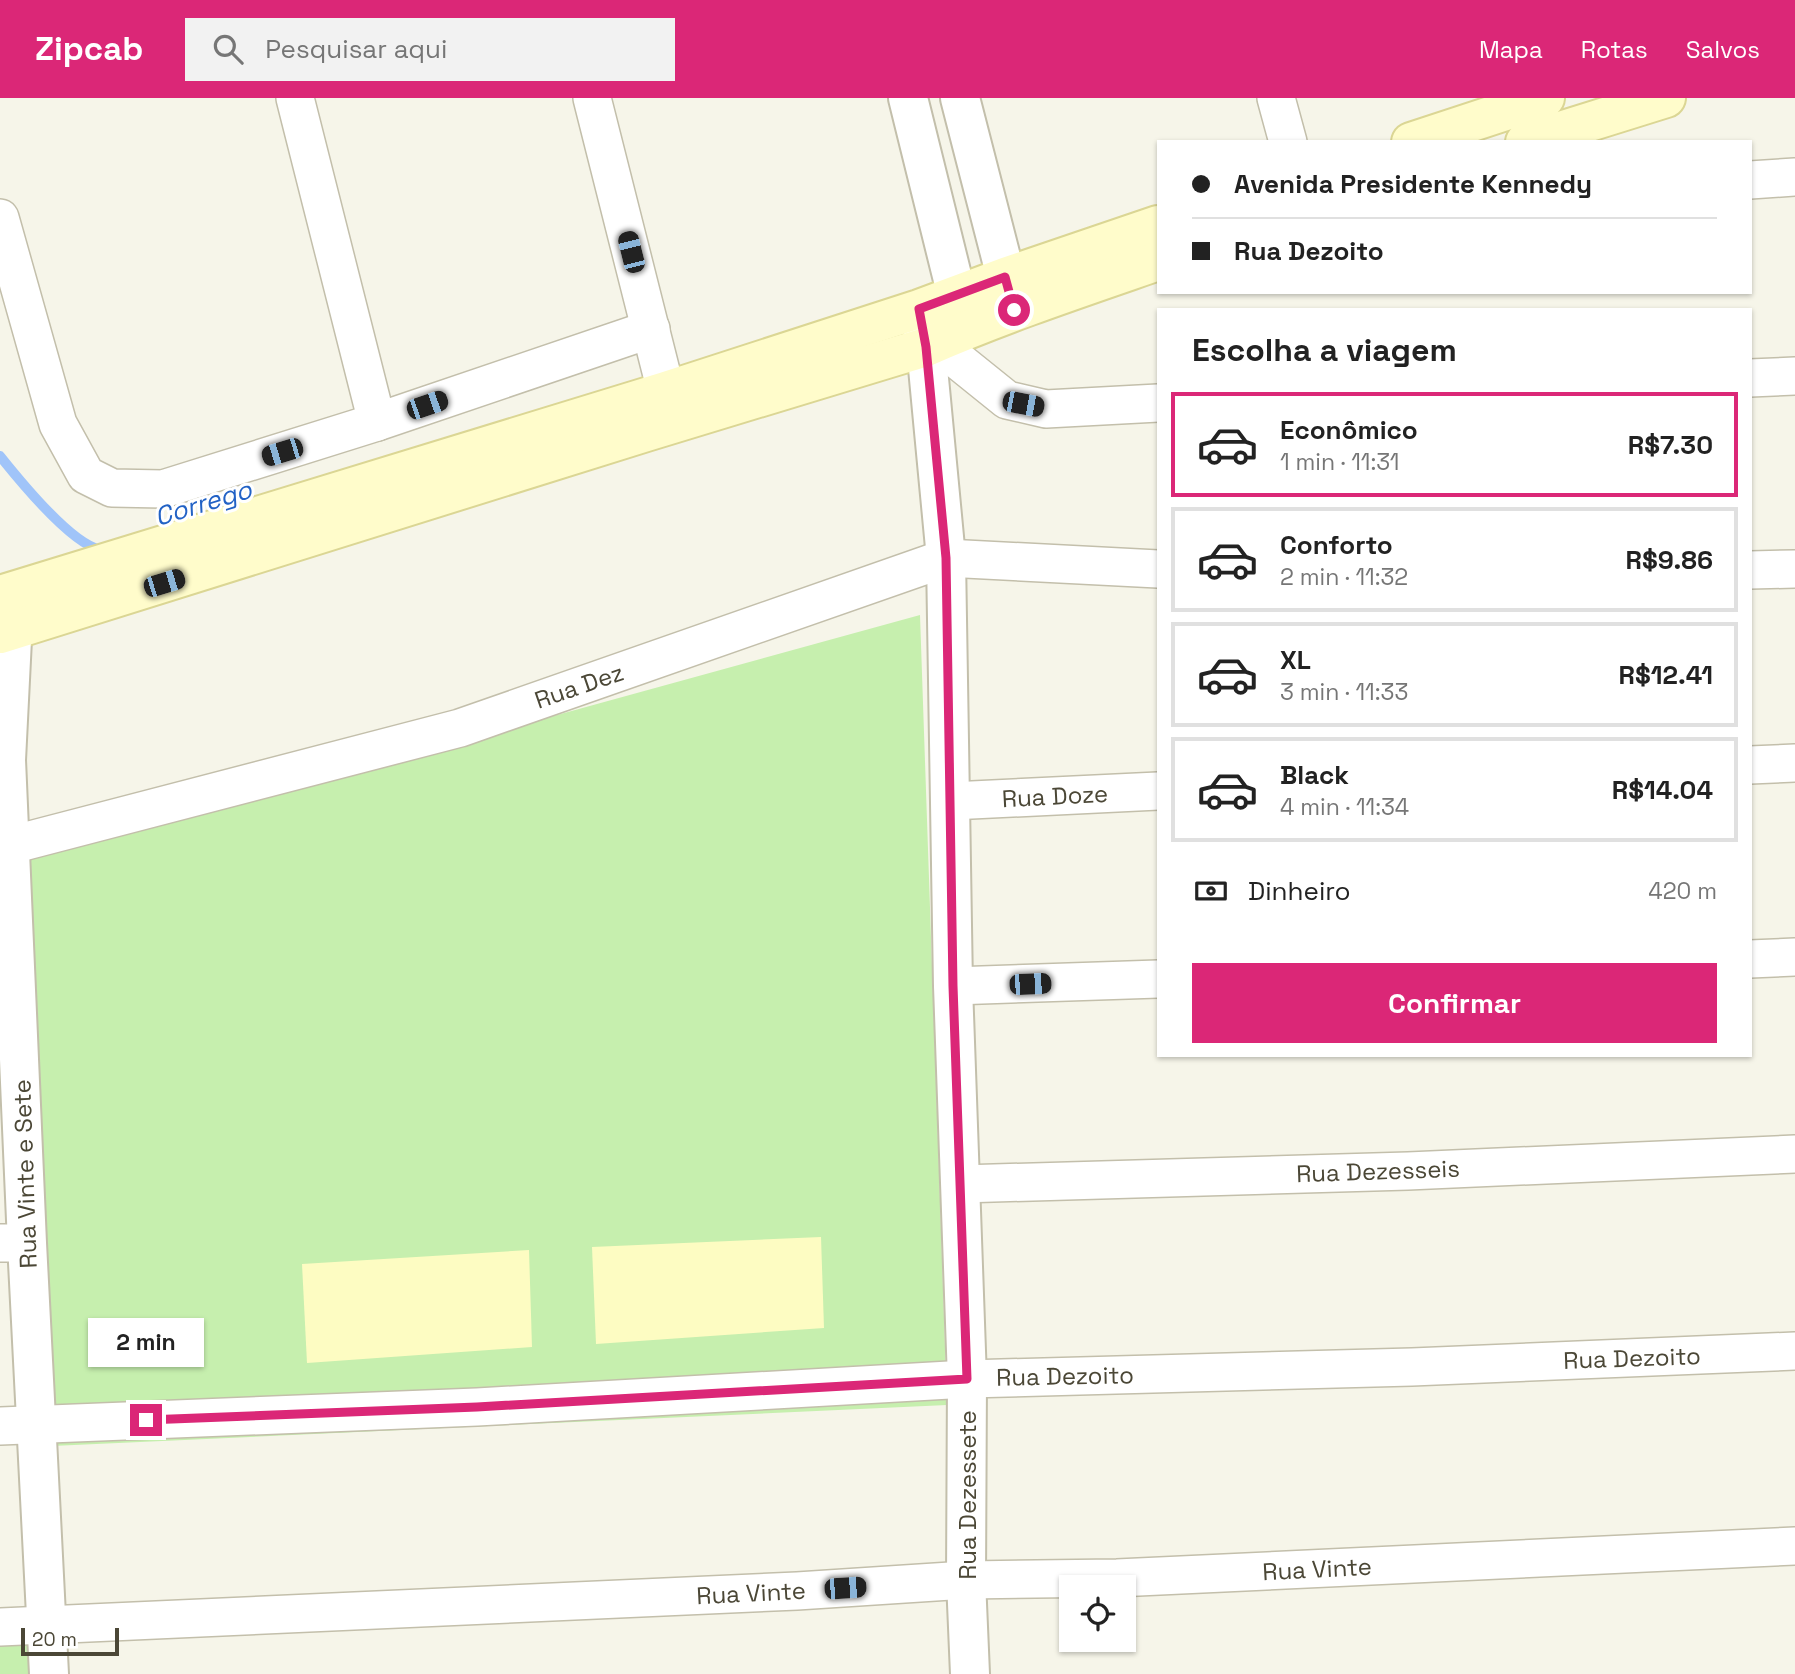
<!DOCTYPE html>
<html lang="pt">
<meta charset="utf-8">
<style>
body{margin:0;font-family:"Space Grotesk",sans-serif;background:#f2f2f2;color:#222;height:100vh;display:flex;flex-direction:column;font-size:26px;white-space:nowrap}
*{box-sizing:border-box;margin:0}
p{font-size:23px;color:#767676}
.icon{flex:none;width:38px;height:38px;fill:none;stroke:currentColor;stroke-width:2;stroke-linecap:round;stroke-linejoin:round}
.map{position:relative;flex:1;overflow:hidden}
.panel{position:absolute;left:1157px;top:210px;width:595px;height:749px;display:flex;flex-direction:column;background:#fff;border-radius:0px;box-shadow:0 2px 5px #0004}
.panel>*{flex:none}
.hud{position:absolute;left:1157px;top:42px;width:595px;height:154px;border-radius:0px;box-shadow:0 2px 5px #0004;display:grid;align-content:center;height:154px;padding:0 35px;background:#fff}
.tools{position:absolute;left:1059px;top:1477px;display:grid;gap:14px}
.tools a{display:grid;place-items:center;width:77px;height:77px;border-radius:0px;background:#fff;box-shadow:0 2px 5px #0004;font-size:35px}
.scale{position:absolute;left:21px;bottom:18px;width:98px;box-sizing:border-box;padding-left:7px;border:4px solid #4b4736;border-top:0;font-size:19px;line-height:24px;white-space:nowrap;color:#4b4736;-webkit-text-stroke:5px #fff;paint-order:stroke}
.end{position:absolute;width:32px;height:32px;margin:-16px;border:9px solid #db2777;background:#fff;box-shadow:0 0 0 4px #fff}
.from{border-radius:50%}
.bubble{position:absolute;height:49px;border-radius:0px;background:#fff;box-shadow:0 2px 5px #0004;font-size:23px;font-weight:700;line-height:49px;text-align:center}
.car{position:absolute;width:21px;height:42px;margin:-21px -10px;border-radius:9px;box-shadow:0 0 5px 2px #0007;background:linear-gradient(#222 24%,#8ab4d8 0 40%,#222 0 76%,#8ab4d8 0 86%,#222 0)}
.hud b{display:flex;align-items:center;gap:24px;height:66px;font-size:26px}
.hud b+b{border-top:2px solid #e0e0e0}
.hud i{width:18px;height:18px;background:#222}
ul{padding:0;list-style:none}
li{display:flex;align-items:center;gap:21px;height:105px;margin:0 14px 10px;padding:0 21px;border:4px solid #e0e0e0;border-radius:0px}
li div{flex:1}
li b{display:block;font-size:26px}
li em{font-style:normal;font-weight:700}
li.on{border-color:#db2777}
li>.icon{width:63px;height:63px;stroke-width:1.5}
h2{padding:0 35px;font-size:32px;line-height:84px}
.pay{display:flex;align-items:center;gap:18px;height:77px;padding:0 35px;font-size:26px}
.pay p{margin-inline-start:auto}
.cta{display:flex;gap:14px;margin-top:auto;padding:14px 35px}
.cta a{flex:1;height:80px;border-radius:0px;background:#db2777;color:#fff;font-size:28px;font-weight:700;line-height:80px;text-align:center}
header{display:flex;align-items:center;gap:42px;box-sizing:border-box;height:98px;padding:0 35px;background:#db2777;color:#fff}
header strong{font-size:33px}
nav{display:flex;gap:38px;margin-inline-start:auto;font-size:24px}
.search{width:490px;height:63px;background:#f2f2f2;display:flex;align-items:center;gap:18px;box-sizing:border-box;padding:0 24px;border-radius:0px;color:#767676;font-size:26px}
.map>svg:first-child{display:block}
.green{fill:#c6efae}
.sand{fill:#fdfcc2}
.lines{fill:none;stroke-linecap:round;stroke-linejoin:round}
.stream{stroke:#a0c4f9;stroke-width:10}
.minor-casing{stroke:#c3bfab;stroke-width:40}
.tertiary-casing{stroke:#c3bfab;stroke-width:42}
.secondary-casing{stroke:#dbd694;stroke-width:42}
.minor{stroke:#fff;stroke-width:37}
.tertiary{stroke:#fff;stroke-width:38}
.secondary{stroke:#fffccb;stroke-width:38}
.route{stroke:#db2777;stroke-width:9}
.labels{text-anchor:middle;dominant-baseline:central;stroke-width:6;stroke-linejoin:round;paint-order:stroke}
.street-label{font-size:24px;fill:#4b4736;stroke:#fff}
.water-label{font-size:26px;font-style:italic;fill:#2262c5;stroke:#fff}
</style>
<header>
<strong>Zipcab</strong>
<div class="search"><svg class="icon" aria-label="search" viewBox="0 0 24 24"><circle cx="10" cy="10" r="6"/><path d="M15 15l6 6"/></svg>Pesquisar aqui</div>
<nav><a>Mapa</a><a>Rotas</a><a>Salvos</a></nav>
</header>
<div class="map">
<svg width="1795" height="1576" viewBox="0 0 1795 1576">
<rect width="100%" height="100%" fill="#f6f5e9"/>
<g class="green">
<path d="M920,517L947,1307L30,1349L0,768L202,715Z"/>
<path d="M47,1537V1576H0V1539Z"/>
</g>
<g class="sand">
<path d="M821,1139L824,1230L596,1246L592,1149Z"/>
<path d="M529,1152L532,1249L307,1265L302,1166Z"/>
</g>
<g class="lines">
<path class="stream" d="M0,358C20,383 71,446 101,452"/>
<defs>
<g id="minor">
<path d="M295,0L377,324"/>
<path d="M592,0L666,293"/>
<path d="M1276,0L1288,44"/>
<path d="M1750,82L1795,79"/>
<path d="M0,120L58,326L86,377L112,390L163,391L377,324L651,231"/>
<path d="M935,244L1007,302L1046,311L1158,305"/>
<path d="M1750,280L1795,278"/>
<path d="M1750,472L1795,471"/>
<path d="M1750,667L1795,665"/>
<path d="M951,703L1158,693"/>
<path d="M0,747H11L460,630L946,460L1158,471"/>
<path d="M1750,861L1795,859"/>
<path d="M953,888L1158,881"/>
<path d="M961,1086L1408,1073L1795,1056"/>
<path d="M0,1145H27"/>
<path d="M0,1328L477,1309L967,1281L1412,1269L1795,1253"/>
<path d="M0,1529L797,1493L966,1482L1117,1480L1795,1448"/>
</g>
<g id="tertiary">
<path d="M908,0L957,198L967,229"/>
<path d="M960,0L1014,210"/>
<path d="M920,217L926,249L946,460L953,888L967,1281L966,1482L970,1576"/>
<path d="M14,501L6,662L27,1145L49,1576"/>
</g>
<g id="secondary">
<path d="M1411,44L1545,0"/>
<path d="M1525,44L1666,0"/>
<path d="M0,497L666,293L919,211L1005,179L1158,127"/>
<path d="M0,536L646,334L926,249C1002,216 1080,190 1158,163"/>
</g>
</defs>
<use href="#minor" class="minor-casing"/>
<use href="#tertiary" class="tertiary-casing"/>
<use href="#secondary" class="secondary-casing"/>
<use href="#minor" class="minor"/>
<use href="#tertiary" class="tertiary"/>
<use href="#secondary" class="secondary"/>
</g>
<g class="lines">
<path class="route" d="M146,1322L477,1309L967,1281L953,888L946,460L926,249L919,211L1005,179L1014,212"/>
</g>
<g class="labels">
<g class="street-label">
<text transform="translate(579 588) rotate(-19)">Rua Dez</text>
<text transform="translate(1055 698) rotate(-3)">Rua Doze</text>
<text transform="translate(1378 1073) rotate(-2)">Rua Dezesseis</text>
<text transform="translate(25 1076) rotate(-92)">Rua Vinte e Sete</text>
<text transform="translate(1632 1260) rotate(-2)">Rua Dezoito</text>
<text transform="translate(1065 1278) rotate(-1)">Rua Dezoito</text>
<text transform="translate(967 1397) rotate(-90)">Rua Dezessete</text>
<text transform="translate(1317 1471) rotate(-3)">Rua Vinte</text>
<text transform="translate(751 1495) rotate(-3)">Rua Vinte</text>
</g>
<g class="water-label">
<text transform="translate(203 405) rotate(-17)">Corrego</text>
</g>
</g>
</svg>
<div class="tools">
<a><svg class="icon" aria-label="locate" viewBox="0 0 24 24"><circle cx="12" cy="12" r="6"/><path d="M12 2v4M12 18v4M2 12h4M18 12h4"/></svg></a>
</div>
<div class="scale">20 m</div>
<i class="end from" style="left:1014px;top:212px"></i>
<i class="end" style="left:146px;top:1322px"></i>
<div class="bubble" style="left:88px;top:1220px;width:116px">2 min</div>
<i class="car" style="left:631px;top:154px;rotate:346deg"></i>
<i class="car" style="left:1023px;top:306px;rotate:101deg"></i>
<i class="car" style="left:427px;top:307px;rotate:71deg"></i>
<i class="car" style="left:282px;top:354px;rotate:253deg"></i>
<i class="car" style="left:164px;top:485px;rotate:73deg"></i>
<i class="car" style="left:1030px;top:886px;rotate:88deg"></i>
<i class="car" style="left:845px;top:1490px;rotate:86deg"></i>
<div class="hud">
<b><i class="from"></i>Avenida Presidente Kennedy</b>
<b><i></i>Rua Dezoito</b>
</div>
<section class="panel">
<h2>Escolha a viagem</h2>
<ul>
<li class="on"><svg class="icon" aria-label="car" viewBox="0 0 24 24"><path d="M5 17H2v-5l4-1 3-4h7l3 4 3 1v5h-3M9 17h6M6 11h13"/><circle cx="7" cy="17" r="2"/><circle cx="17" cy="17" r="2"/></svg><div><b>Econômico</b><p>1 min · 11:31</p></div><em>R$7.30</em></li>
<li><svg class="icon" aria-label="car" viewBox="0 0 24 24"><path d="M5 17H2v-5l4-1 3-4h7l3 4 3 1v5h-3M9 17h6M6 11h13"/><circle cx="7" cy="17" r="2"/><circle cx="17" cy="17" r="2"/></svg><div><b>Conforto</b><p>2 min · 11:32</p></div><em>R$9.86</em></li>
<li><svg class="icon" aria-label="car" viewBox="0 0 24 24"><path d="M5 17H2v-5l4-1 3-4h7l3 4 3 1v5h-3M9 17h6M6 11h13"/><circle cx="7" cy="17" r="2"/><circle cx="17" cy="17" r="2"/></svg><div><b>XL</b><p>3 min · 11:33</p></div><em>R$12.41</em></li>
<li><svg class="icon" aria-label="car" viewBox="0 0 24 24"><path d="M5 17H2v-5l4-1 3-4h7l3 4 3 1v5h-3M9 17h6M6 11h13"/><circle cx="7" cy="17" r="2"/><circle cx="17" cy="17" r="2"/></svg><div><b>Black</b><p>4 min · 11:34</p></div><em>R$14.04</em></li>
</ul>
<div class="pay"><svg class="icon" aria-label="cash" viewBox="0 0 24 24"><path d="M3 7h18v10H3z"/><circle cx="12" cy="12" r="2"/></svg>Dinheiro<p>420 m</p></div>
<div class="cta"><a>Confirmar</a></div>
</section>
</div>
